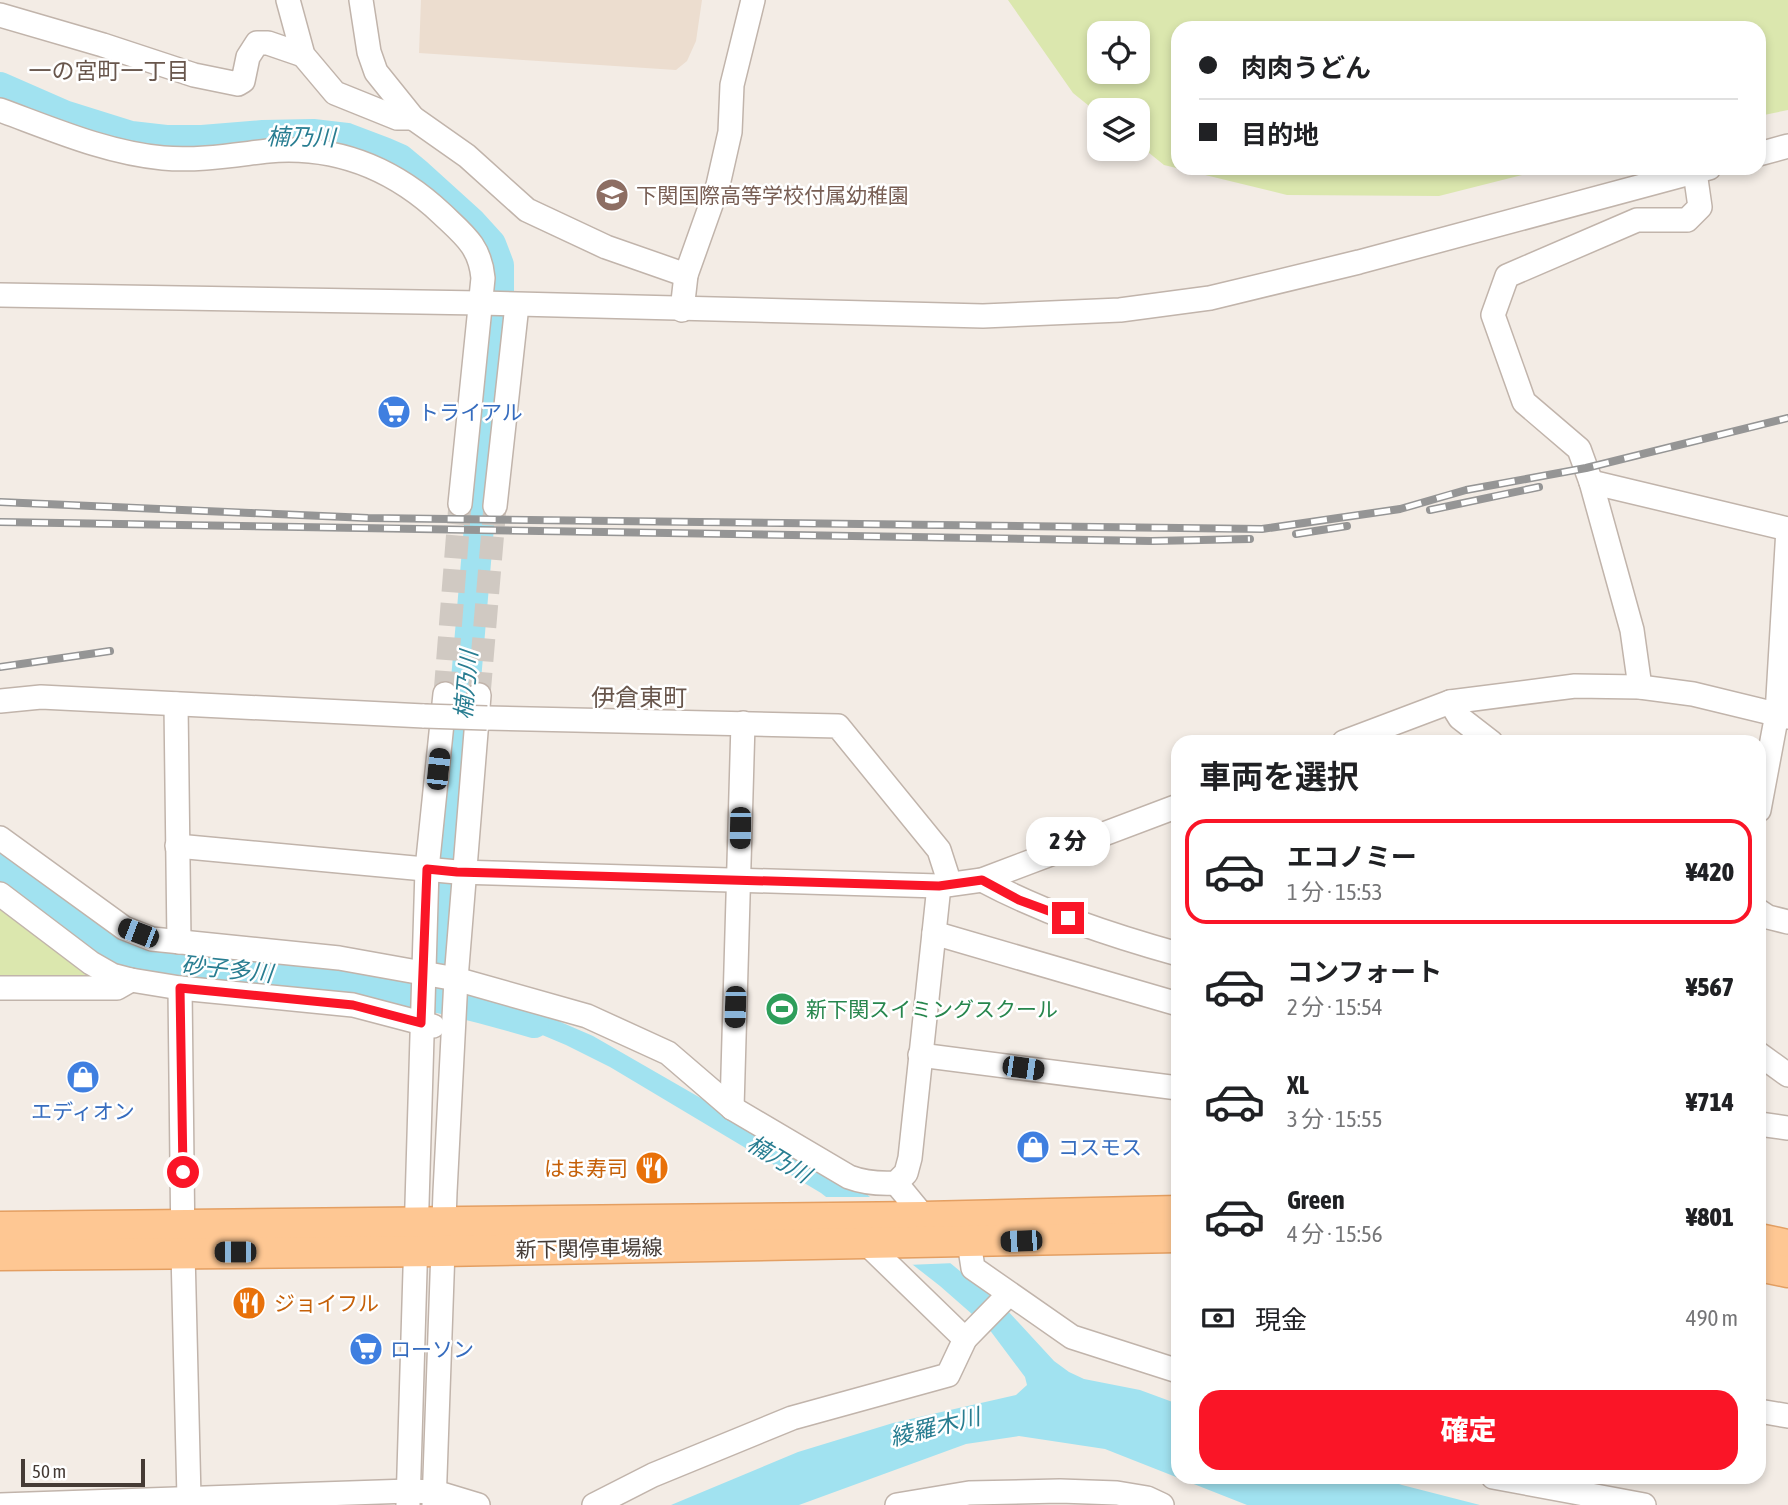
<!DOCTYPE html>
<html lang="ja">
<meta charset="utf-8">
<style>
body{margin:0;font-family:"Asap Condensed","Noto Sans JP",sans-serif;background:#f6f6f6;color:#202124;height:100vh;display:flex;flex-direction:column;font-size:26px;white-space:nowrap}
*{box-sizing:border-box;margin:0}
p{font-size:23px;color:#757577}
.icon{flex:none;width:38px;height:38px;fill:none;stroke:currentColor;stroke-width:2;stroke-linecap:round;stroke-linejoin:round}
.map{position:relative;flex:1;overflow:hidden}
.panel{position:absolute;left:1171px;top:735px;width:595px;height:749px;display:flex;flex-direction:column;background:#fff;border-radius:21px;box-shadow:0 4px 10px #0003}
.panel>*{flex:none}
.banner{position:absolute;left:1171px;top:21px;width:595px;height:154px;border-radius:21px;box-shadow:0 4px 10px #0003;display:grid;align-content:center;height:154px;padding:0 28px;background:#fff}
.tools{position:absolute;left:1087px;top:21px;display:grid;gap:14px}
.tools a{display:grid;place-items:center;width:63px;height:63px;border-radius:14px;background:#fff;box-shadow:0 4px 10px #0003;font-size:35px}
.scale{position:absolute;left:21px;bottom:18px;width:124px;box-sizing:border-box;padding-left:7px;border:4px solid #453b35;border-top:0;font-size:19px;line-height:24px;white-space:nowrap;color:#453b35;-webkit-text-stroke:5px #fff;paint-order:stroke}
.end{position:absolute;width:32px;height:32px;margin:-16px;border:9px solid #fa1527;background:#fff;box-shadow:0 0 0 4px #fff}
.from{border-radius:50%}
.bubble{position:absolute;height:49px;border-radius:21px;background:#fff;box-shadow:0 4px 10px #0003;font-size:23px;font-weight:800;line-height:49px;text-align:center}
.car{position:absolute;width:21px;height:42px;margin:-21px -10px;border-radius:9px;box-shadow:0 0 5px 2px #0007;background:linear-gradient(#222 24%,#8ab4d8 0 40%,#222 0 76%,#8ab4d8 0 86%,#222 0)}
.banner b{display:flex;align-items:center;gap:24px;height:66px;font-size:26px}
.banner b+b{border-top:2px solid #e0e0e0}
.banner i{width:18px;height:18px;background:#202124}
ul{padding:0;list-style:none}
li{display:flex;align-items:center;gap:21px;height:105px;margin:0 14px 10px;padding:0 14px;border:4px solid transparent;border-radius:21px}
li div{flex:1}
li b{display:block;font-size:26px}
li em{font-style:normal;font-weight:800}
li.on{border-color:#fa1527}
li>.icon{width:63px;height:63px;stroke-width:1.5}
h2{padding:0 28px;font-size:32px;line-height:84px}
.pay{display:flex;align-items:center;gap:18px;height:77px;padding:0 28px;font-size:26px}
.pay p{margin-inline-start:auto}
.cta{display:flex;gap:14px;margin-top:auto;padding:14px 28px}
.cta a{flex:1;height:80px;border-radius:21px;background:#fa1527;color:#fff;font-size:28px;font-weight:800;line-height:80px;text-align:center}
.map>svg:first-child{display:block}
.education{fill:#ecddcf}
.green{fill:#dbe7ae;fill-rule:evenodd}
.water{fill:#a1e2f0}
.pier{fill:#f3ece5}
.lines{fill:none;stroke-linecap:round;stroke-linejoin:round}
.river{stroke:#a1e2f0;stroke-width:30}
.minor-tunnel{stroke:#d0c9c2;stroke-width:23;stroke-dasharray:23 11;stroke-linecap:butt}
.minor-casing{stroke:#c1b4ab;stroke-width:26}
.major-casing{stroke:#e49f62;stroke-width:33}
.minor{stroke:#fff;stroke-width:23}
.major{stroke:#fec793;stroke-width:30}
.rail-casing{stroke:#959595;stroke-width:8}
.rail{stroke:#fff;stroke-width:5;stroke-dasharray:16;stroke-linecap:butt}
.minor-bridge-casing{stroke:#c1b4ab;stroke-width:26;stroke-linecap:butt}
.minor-bridge{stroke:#fff;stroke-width:23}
.route{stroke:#fa1527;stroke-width:9}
.labels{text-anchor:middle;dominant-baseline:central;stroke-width:5;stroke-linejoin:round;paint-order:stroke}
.education-label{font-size:21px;fill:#785e54;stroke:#fff;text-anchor:start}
.shop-label{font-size:21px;fill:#366cbe;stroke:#fff;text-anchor:start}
.leisure-label{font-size:21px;fill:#27864d;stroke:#fff;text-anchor:start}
.food-label{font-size:21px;fill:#c56008;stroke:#fff;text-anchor:end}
.street-label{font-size:21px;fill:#453b35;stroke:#fff}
.neighbourhood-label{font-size:23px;fill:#68564c;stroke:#fff}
.water-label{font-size:23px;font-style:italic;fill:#287d91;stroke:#fff}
.quarter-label{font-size:24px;fill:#68564c;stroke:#fff}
</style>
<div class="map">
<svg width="1788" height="1505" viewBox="0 0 1788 1505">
<rect width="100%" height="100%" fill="#f3ece5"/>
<path class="education" d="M421,0H702L696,41L687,61L676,70L419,53Z"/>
<g class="green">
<path d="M1008,0H1788V110L1759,116V28H1178V168H1550L1439,196L1287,195L1164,165L1138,144V110H1099V114L1073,93ZM1099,33H1138V72H1099Z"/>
<path d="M0,901L108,979L0,986Z"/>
</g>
<path class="water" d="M499,1001L533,1010L593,1036L864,1192L1006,1309L1054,1361L1069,1372L1084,1379L1140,1390L1178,1404V1477H1379L1402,1485L1480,1505H1247L1105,1449L1019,1436L966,1444L799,1505H671L798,1452L893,1423L1016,1395L1027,1385L1025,1377L989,1329L940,1286L821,1193L610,1067L566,1045L528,1029L493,1018Z"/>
<path class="pier" d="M820,1197H874L955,1263L907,1265Z"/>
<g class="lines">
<g class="river">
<path d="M0,87L64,115L131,136L166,140H202L263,135L313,134L347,138L384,152L400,159L418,174L471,222L491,244L499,265V291L439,998"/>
<path d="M0,864C39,894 81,934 126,952C178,973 240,968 295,974C376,982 456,1000 534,1023"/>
</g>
<g class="minor-tunnel">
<path d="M445,694L460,504"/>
<path d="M479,695L495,506"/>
</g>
<defs>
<g id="minor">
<path d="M288,0L303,55L335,93L397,118H413"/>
<path d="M361,0L369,52L376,72L413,118L467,156L527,210L606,247L686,275"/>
<path d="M0,15L103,45L194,75L238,84L243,81L248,57L257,43H268L303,55"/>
<path d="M0,110C52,129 107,153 163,158C198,161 233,155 268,151C336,145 393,168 442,214C464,235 480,246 483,278L460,504"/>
<path d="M1759,154L1788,146"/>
<path d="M0,295L480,303L983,316L1120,310L1210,298L1359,262L1709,168"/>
<path d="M682,310L686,275L718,185L730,132L732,85L753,0"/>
<path d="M1591,482L1788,529"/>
<path d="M495,506L517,305"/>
<path d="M1640,687L1632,630L1591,482L1579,449L1524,402L1493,315L1507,276L1637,220H1687L1700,207L1695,172"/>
<path d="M0,701L41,697L424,716"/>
<path d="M1450,702L1460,718L1491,742"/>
<path d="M176,704L179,942"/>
<path d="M487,718L838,726L939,850L950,884"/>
<path d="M1344,742L1450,702L1575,686L1640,687L1693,694L1788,717"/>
<path d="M1759,810L1777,714L1788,529"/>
<path d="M0,838L124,928L152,939L339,958L456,979L587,1016L668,1053L732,1108L849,1177C865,1183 879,1184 896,1183L906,1173L910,1158L939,886"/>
<path d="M177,846L457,872L939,886L982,880L1178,806"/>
<path d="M982,880C1044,913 1110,935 1178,954"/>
<path d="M0,894L91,963L112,975L131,980L180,988L353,1005L433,1026"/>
<path d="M1759,911L1768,917L1788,922"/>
<path d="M934,933L1178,1004"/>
<path d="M0,988H117L131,980"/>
<path d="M180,988L183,1252L189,1498"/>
<path d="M1759,1054L1788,1075"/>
<path d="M920,1055L1178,1088"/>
<path d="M732,1108L743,723"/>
<path d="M1759,1124L1788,1128"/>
<path d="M896,1183L924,1217"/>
<path d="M969,1242L973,1268L1072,1337L1178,1371"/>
<path d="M866,1243L965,1339"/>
<path d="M1759,1411L1788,1416"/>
<path d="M1493,1477L1644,1505"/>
<path d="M0,1505L409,1491L435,1492L478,1505"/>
<path d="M408,1505L427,869L445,694"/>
<path d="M434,1505L445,1192L456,979L479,695"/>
<path d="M594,1505L653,1475L792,1418L948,1375L965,1339L1009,1294"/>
<path d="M897,1505L969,1493L1060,1491L1117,1493L1147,1498L1162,1505"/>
</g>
<g id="major">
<path d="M0,1227L924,1217L1178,1211"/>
<path d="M1759,1239L1788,1245"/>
<path d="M0,1255L442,1251L1178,1237"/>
<path d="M1759,1266L1788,1272"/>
</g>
</defs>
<use href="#minor" class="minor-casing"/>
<use href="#major" class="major-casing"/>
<use href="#minor" class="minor"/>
<use href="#major" class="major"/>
<defs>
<g id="rail">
<path d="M0,502L368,518L1262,529L1400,509L1466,490L1586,468L1788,418"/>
<path d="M1430,510L1539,487"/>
<path d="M0,522L1152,541L1250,539"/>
<path d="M1296,534L1347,526"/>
<path d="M0,667L110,651"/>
</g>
</defs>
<use href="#rail" class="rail-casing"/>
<use href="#rail" class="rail"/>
<defs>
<path id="minor-bridge" d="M424,716L487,718"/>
</defs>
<use href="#minor-bridge" class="minor-bridge-casing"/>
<use href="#minor-bridge" class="minor-bridge"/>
</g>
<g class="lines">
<path class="route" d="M183,1172L180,988L353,1005L421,1023L427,869L457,872L939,886L982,880L1019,900L1068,918"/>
</g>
<defs>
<symbol id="school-disc" viewBox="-11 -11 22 22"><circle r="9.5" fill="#8d6e63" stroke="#fff"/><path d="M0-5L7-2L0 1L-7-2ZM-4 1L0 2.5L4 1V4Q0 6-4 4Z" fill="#fff"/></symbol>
<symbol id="supermarket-disc" viewBox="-11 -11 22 22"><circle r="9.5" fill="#3f7fe0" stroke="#fff"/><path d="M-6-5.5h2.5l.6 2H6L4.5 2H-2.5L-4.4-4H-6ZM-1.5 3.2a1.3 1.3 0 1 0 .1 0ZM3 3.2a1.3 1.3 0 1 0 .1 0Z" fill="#fff"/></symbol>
<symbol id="stadium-disc" viewBox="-11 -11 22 22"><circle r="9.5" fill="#2e9e5b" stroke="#fff"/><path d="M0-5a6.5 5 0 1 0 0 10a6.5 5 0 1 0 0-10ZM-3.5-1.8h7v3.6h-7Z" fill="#fff"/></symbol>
<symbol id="shop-disc" viewBox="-11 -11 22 22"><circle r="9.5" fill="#3f7fe0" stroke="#fff"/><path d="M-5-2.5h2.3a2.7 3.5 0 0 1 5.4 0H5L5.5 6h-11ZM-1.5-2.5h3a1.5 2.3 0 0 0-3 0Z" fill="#fff"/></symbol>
<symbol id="restaurant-disc" viewBox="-11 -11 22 22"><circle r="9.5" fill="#e8710a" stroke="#fff"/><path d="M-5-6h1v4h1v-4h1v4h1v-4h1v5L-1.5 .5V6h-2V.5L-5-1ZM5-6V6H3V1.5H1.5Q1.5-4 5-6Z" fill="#fff"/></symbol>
</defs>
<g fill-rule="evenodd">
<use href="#school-disc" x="593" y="176" width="38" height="38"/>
<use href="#supermarket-disc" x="375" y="393" width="38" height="38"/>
<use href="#stadium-disc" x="763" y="990" width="38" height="38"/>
<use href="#shop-disc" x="64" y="1058" width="38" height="38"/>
<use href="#shop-disc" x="1014" y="1128" width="38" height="38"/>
<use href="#restaurant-disc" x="633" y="1149" width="38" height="38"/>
<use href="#restaurant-disc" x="230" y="1284" width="38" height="38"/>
<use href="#supermarket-disc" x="347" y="1330" width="38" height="38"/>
</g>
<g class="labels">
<g class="education-label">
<text x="636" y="195">下関国際高等学校付属幼稚園</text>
</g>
<g class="shop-label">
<text x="418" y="412">トライアル</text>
<text x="83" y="1111" text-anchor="middle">エディオン</text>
<text x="1058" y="1147">コスモス</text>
<text x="390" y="1349">ローソン</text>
</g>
<g class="leisure-label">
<text x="806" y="1009">新下関スイミングスクール</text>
</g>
<g class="food-label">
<text x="628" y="1168">はま寿司</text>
<text x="274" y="1303" text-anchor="start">ジョイフル</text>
</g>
<g class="street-label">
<text transform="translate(589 1248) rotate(-1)">新下関停車場線</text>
</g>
<g class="neighbourhood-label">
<text x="109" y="71">一の宮町一丁目</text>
</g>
<g class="water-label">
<text transform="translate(301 137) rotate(1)">楠乃川</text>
<text transform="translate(466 685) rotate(-85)">楠乃川</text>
<text transform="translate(227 969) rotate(6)">砂子多川</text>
<text transform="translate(779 1159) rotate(31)">楠乃川</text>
<text transform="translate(935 1427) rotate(-14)">綾羅木川</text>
</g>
<g class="quarter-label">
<text x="639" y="697">伊倉東町</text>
</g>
</g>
</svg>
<div class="tools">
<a><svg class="icon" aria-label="locate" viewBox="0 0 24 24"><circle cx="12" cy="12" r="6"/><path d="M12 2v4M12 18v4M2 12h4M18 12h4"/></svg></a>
<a><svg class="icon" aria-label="layers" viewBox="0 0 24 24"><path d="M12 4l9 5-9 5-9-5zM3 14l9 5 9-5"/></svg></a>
</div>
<div class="scale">50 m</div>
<i class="end from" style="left:183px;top:1172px"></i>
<i class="end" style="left:1068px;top:918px"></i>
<div class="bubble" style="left:1026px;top:817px;width:84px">2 分</div>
<i class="car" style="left:438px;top:769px;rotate:6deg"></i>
<i class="car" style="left:740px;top:828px;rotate:181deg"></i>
<i class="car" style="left:138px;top:933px;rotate:291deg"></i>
<i class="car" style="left:735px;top:1007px;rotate:182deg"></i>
<i class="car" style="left:1023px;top:1068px;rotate:98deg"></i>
<i class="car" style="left:1021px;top:1241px;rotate:268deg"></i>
<i class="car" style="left:235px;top:1252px;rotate:270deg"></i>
<div class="banner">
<b><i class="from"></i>肉肉うどん</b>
<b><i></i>目的地</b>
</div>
<section class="panel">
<h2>車両を選択</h2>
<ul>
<li class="on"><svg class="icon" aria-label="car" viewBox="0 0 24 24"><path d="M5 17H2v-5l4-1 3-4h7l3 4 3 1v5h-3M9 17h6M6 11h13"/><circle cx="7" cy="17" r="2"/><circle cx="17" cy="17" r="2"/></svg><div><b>エコノミー</b><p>1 分 · 15:53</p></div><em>¥420</em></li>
<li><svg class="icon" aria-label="car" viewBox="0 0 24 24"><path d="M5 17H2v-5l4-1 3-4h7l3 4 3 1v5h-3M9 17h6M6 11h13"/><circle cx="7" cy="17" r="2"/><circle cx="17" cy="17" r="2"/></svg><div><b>コンフォート</b><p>2 分 · 15:54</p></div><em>¥567</em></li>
<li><svg class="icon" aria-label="car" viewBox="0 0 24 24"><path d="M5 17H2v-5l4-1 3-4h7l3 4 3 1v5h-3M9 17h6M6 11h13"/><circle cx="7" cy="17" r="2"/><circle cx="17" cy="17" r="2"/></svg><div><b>XL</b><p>3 分 · 15:55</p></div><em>¥714</em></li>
<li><svg class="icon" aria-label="car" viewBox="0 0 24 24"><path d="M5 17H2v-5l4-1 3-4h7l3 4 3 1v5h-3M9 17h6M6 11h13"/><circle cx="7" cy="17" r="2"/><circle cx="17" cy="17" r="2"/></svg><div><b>Green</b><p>4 分 · 15:56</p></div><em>¥801</em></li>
</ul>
<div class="pay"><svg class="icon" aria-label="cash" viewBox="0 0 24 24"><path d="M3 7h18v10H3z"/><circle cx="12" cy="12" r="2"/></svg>現金<p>490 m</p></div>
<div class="cta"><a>確定</a></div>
</section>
</div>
